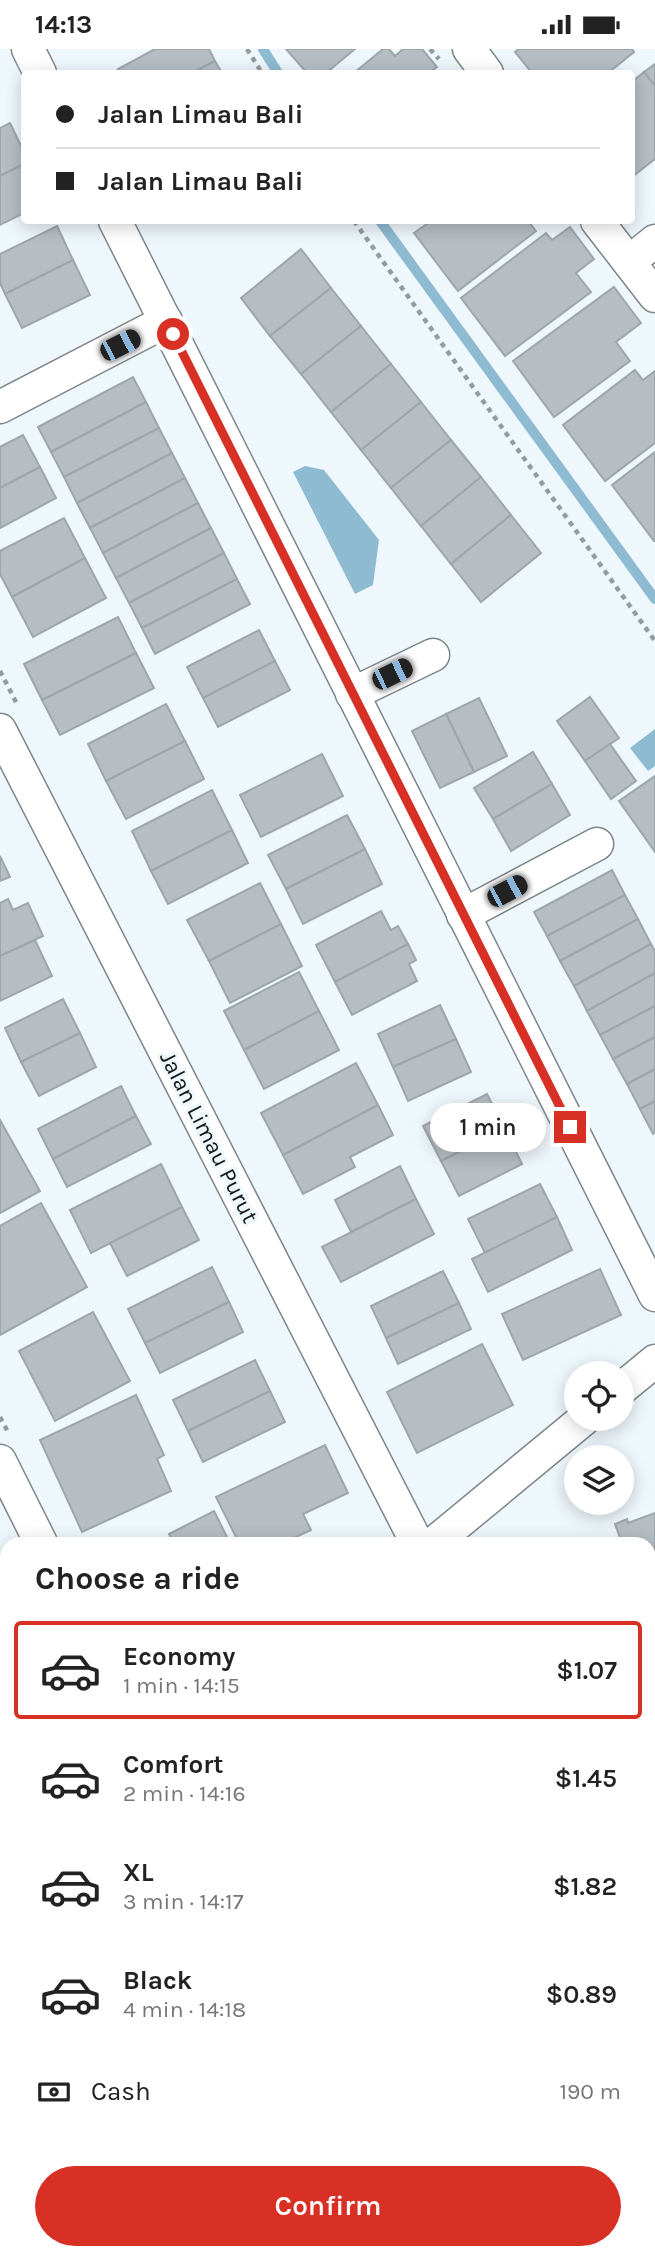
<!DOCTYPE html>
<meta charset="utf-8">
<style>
body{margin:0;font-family:Karla,sans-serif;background:#f2f2f2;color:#222;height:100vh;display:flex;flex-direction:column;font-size:26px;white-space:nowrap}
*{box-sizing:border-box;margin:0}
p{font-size:23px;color:#767676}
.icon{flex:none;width:38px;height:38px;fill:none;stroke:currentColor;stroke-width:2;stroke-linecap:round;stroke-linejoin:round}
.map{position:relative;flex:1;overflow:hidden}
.drawer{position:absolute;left:0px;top:1488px;width:656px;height:723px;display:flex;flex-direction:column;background:#fff;border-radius:21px 21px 0 0;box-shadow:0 4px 18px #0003}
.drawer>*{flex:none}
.hud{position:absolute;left:21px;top:21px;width:614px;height:154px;border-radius:7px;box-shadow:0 4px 18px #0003;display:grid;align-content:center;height:154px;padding:0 35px;background:#fff}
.tools{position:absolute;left:564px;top:1312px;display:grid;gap:14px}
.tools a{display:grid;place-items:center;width:70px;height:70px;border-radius:50%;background:#fff;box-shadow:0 4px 18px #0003;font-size:35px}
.end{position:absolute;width:32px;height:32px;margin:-16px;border:9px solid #d93025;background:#fff;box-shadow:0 0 0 4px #fff}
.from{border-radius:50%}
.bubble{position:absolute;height:49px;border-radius:24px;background:#fff;box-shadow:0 4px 18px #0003;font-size:23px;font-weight:600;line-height:49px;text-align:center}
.car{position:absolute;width:21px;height:42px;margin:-21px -10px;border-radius:9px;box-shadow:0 0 5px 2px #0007;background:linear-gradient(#222 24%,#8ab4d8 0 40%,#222 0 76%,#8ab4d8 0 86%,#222 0)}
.hud b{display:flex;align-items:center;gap:24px;height:66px;font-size:26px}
.hud b+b{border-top:2px solid #e0e0e0}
.hud i{width:18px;height:18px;background:#222}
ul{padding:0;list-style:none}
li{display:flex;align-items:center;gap:21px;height:98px;margin:0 14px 10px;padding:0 21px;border:4px solid transparent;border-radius:7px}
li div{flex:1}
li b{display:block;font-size:26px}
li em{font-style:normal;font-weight:600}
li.selected{border-color:#d93025}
li>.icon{width:63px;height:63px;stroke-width:1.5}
h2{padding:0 35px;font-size:32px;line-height:84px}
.pay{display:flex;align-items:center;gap:18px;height:77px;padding:0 35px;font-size:26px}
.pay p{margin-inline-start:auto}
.button{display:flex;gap:14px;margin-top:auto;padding:14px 35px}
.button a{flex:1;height:80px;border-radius:42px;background:#d93025;color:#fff;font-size:28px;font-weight:600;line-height:80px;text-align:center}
.status{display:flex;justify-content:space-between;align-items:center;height:49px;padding:0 35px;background:#fff;direction:ltr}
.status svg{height:19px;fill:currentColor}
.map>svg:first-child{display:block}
.water{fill:#8ebad2}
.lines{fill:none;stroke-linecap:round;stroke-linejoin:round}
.stream{stroke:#8ebad2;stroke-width:10}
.building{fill:#b6bec3;stroke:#9da6aa;stroke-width:2}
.street-casing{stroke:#7e868b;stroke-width:35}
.path{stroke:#949b9f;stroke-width:4.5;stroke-dasharray:5 5;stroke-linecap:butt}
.street{stroke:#fff;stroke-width:32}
.route{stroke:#d93025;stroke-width:9}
.labels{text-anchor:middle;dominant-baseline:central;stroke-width:6;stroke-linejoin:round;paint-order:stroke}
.street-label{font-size:23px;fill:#121617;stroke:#eef7fc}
</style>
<div class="status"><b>14:13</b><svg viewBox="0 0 49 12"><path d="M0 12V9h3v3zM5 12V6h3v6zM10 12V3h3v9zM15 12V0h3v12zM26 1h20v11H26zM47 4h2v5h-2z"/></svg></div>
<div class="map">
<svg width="655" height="2210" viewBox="0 0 655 2210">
<rect width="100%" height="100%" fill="#eef7fc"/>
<g class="water">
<path d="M305,417L324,421L379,491L373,536L355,545L293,423Z"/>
<path d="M655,680V717L648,722L630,699Z"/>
<path d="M293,2203H335L338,2210H295Z"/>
</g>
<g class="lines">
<g class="stream">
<path d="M263,0L278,24"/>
<path d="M380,172L655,550"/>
</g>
</g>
<g class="building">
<path d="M155,0H209L215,12L192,24H121L118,20Z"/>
<path d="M286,0H355L326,24H307Z"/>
<path d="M383,0H389L395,7L403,0H422L437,18L429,24H354Z"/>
<path d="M519,0H632L634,3L608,24H532L515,3Z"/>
<path d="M215,12L222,24H192Z"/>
<path d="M655,15V37L644,23Z"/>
<path d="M644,23L655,37V110L632,128V33Z"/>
<path d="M10,74L24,103V115L0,127V79Z"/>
<path d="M24,115V164L0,176V127Z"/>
<path d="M431,172H528L536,182L458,242L414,184Z"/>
<path d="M57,177L73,211L5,245L0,234V205Z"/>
<path d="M570,178L594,210L576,224L591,243L505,307L461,249L546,184L552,191Z"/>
<path d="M301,200L331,239L270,287L241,249Z"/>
<path d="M73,211L90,246L22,279L5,245Z"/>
<path d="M614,238L641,274L616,293L630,312L554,368L513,312Z"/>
<path d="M331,239L361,277L301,325L270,287Z"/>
<path d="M361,277L391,315L331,363L301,325Z"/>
<path d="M391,315L421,353L361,401L331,363Z"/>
<path d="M635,321L643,331L655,322V394L605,432L563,376Z"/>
<path d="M133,328L146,353L51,403L38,378Z"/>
<path d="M146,353L159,379L64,428L51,403Z"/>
<path d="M421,353L451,391L391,439L361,401Z"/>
<path d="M159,379L172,404L77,454L64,428Z"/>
<path d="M23,386L40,418L0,439V398Z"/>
<path d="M451,391L481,428L421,477L391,439Z"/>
<path d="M655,403V492H654L612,436Z"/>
<path d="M172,404L185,429L90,479L77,454Z"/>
<path d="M40,418L56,449L0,479V439Z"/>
<path d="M481,428L511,466L451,515L421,477Z"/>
<path d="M185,429L198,454L103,504L90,479Z"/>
<path d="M198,454L211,479L116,529L103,504Z"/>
<path d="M511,466L541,504L481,553L451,515Z"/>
<path d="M64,469L85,509L12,548L0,525V502Z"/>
<path d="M211,479L224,504L129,554L116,529Z"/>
<path d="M224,504L237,530L142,579L129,554Z"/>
<path d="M85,509L106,549L33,588L12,548Z"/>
<path d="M237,530L250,555L155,605L142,579Z"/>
<path d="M118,568L136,604L42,651L24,615Z"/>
<path d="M259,581L275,612L203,649L187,618Z"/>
<path d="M136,604L154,639L60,686L42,651Z"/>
<path d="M275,612L290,641L218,678L203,649Z"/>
<path d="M590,648L619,689L585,712L557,672Z"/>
<path d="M479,649L507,707L474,723L446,665Z"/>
<path d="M166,655L185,692L106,732L88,695Z"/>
<path d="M446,665L474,723L440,739L412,682Z"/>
<path d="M185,692L204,730L126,770L106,732Z"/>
<path d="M610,695L636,732L611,750L585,712Z"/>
<path d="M533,703L552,735L493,770L474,739Z"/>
<path d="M322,705L343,747L261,788L240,746Z"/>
<path d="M655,727V803L619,752Z"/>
<path d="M552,735L570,766L511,802L493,770Z"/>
<path d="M212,741L232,781L151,822L132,782Z"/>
<path d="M347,766L365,800L286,840L268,806Z"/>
<path d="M232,781L248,814L168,855L151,822Z"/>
<path d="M365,800L382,835L303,875L286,840Z"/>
<path d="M0,807L10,828L0,832Z"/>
<path d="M612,821L625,846L547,887L534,863Z"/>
<path d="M260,834L281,875L209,912L187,871Z"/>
<path d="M625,846L638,870L560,912L547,887Z"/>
<path d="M8,850L13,861L28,854L43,887L0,907V854Z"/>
<path d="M381,862L391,881L398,877L408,895L335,933L316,896Z"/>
<path d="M638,870L651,895L574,937L560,912Z"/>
<path d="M281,875L302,917L230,954L209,912Z"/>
<path d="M35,891L52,927L0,952V907Z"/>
<path d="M408,895L416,911L409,915L417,932L352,966L335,933Z"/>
<path d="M651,895L655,902V924L587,962L574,937Z"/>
<path d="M299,923L319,962L244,1001L224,962Z"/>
<path d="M655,924V957L600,986L587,962Z"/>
<path d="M63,950L80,984L21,1013L5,979Z"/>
<path d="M440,956L456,990L393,1018L378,985Z"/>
<path d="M655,957V988L613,1010L600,986Z"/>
<path d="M319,962L339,1001L264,1040L244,1001Z"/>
<path d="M80,984L96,1018L39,1047L21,1013Z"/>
<path d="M655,988V1020L627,1035L613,1010Z"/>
<path d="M456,990L471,1023L408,1052L393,1018Z"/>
<path d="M356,1014L378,1056L283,1106L261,1064Z"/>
<path d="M655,1020V1052L640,1060L627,1035Z"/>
<path d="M121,1037L136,1067L53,1110L38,1080Z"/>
<path d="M487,1045L505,1080L441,1112L423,1077Z"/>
<path d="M655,1052V1084L653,1085L640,1060Z"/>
<path d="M378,1056L393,1086L350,1108L355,1118L303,1145L283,1106Z"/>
<path d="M136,1067L151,1095L67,1138L53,1110Z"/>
<path d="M0,1071L40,1142L0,1164Z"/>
<path d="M505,1080L522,1115L459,1147L441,1112Z"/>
<path d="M161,1115L182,1158L91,1204L70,1161Z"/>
<path d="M400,1117L416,1150L351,1183L335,1151Z"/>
<path d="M540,1135L557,1168L485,1204L468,1170Z"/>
<path d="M416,1150L434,1185L341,1233L322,1198Z"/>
<path d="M41,1154L87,1238L0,1286V1177Z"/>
<path d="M182,1158L199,1191L127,1227L110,1194Z"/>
<path d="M557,1168L572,1201L488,1243L472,1210Z"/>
<path d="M212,1218L229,1253L145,1294L128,1260Z"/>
<path d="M600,1220L621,1266L523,1311L502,1265Z"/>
<path d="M443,1222L459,1254L386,1289L371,1257Z"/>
<path d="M229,1253L243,1283L160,1324L145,1294Z"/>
<path d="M459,1254L471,1280L398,1315L386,1289Z"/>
<path d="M93,1263L130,1332L55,1372L19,1302Z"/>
<path d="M482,1295L513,1356L417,1404L387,1343Z"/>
<path d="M255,1311L270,1342L188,1382L173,1351Z"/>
<path d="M270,1342L285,1373L203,1413L188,1382Z"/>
<path d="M136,1346L164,1406L157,1410L171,1442L82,1483L40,1391Z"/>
<path d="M325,1396L348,1444L303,1465L311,1481L283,1494H239L216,1448Z"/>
<path d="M214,1462L230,1494H174L169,1485Z"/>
<path d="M655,1464V1642L649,1629V1494H622L615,1475L627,1470L628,1474Z"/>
<path d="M7,1567V1609L0,1612V1571Z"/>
<path d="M7,1609V1650L0,1654V1612Z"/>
<path d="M7,1650V1691L0,1695V1654Z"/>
<path d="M7,1691V1732L0,1736V1695Z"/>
<path d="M7,1819V1845L0,1832V1823Z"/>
<path d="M0,1832L7,1845V1893L0,1897Z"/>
<path d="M655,1935V2104L649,2106V1938Z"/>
<path d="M7,1948V1974L0,1962V1952Z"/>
<path d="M0,1962L7,1974V2016L0,2021Z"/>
<path d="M655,2118V2210H646L643,2203H649V2120Z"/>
<path d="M0,2153L7,2154V2203H68V2210H0Z"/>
<path d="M161,2203H243L232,2208V2210H160L163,2209Z"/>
<path d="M397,2203H425L428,2210H381Z"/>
</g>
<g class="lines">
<defs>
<g id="street">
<path d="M28,0L40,24"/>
<path d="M469,0L487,24"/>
<path d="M115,172L655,1246"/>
<path d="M597,172L655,247"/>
<path d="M629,213L655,192"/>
<path d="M0,358L166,272"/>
<path d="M352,645L433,606"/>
<path d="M0,681L417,1494"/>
<path d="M463,866L597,795"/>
<path d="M621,1340L655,1312"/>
<path d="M0,1412L41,1494"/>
<path d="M434,1494L584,1370"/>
</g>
</defs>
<use href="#street" class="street-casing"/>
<g class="path">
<path d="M247,0L262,24"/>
<path d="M430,0L439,10"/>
<path d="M354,172L655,592"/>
<path d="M0,622L17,655"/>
<path d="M0,1368L8,1383"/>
<path d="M557,2203L559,2210"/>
</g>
<use href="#street" class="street"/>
</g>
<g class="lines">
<path class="route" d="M173,285L570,1078"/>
</g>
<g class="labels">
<g class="street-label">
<text transform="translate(209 1088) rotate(63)">Jalan Limau Purut</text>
</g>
</g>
</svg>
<div class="tools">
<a><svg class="icon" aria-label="locate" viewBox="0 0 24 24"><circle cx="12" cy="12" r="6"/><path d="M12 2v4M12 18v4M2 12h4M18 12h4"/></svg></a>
<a><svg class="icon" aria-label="layers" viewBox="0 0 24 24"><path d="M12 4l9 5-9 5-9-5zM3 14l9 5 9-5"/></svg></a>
</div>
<i class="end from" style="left:173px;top:285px"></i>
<i class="end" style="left:570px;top:1078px"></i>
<div class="bubble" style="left:430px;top:1054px;width:116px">1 min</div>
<i class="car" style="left:120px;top:296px;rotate:63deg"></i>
<i class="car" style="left:392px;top:625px;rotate:64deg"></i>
<i class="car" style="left:507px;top:842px;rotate:62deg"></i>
<div class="hud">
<b><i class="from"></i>Jalan Limau Bali</b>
<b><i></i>Jalan Limau Bali</b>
</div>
<section class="drawer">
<h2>Choose a ride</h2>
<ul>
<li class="selected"><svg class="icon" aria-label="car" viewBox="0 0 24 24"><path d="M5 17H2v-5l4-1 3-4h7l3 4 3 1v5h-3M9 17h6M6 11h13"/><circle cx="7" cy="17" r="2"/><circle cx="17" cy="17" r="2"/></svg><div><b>Economy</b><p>1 min · 14:15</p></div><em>$1.07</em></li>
<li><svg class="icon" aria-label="car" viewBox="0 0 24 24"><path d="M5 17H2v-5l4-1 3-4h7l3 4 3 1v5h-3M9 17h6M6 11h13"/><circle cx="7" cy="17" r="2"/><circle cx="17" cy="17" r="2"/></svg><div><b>Comfort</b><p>2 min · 14:16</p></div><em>$1.45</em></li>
<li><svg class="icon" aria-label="car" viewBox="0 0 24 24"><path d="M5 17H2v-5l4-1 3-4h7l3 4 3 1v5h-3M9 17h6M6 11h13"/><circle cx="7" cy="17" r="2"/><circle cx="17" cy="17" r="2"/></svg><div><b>XL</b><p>3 min · 14:17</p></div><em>$1.82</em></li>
<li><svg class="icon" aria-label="car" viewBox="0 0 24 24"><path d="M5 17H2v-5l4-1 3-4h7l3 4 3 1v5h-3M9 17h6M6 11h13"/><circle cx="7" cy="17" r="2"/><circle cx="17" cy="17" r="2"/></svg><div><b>Black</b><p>4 min · 14:18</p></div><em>$0.89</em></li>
</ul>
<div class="pay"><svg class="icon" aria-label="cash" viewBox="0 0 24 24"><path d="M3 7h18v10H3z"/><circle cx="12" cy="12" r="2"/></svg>Cash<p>190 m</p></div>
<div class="button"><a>Confirm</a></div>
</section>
</div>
